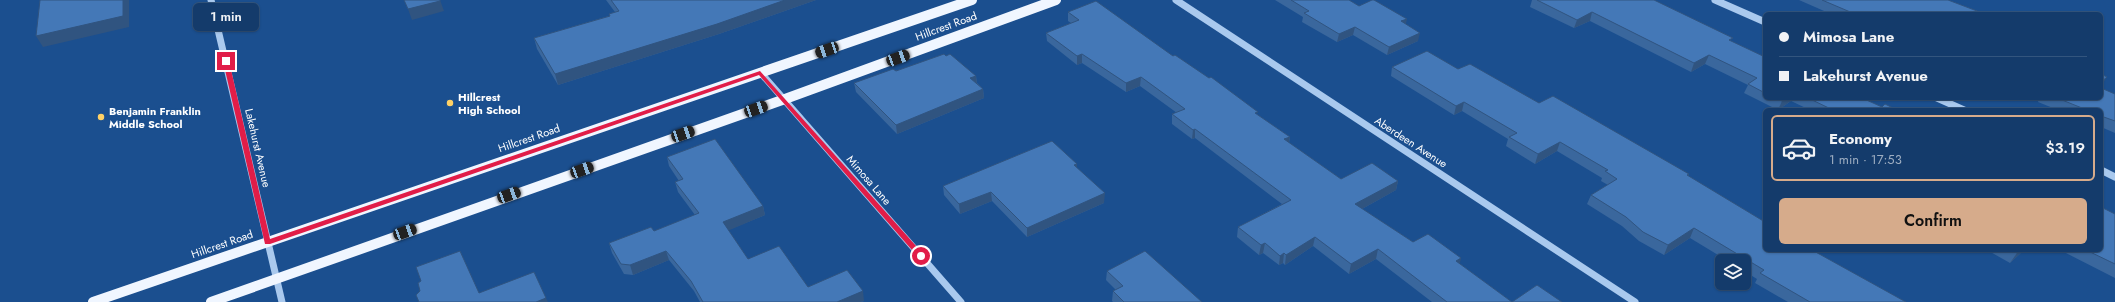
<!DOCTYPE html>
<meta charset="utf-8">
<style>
body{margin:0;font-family:Jost,sans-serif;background:#214673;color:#f1f3f6;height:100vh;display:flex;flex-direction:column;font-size:15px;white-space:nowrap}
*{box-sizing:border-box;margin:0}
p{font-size:13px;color:#9dadc1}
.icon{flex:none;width:22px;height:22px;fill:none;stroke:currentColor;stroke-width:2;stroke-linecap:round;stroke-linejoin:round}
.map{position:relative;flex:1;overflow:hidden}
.drawer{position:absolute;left:1763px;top:108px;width:340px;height:144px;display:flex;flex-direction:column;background:#143b6b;border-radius:6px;box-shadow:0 1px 3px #0004,0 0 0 1px #33557e}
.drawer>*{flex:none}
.guide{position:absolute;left:1763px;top:12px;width:340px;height:88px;border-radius:6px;box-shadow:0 1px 3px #0004,0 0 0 1px #33557e;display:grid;align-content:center;height:88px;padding:0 16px;background:#143b6b}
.fabs{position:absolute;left:1715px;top:254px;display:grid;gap:8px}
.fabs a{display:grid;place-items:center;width:36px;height:36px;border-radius:6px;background:#143b6b;box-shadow:0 1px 3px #0004,0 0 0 1px #33557e;font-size:20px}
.end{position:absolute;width:18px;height:18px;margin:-9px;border:5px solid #e11d48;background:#fff;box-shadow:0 0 0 2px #fff}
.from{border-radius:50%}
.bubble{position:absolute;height:28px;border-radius:6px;background:#143b6b;box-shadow:0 1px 3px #0004,0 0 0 1px #33557e;font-size:13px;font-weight:600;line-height:28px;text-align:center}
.car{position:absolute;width:12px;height:24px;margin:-12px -6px;border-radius:5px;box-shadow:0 0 3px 1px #0007;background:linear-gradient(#222 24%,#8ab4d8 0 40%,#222 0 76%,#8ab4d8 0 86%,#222 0)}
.guide b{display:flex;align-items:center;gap:14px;height:38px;font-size:15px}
.guide b+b{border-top:1px solid #33557e}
.guide i{width:10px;height:10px;background:#f1f3f6}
ul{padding:7px 0 0;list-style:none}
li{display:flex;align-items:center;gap:12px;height:66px;margin:0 8px 6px;padding:0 8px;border:2px solid #33557e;border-radius:6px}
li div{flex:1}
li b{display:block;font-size:15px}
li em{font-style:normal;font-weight:600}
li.selected{border-color:#d6ab8b}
li>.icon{width:36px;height:36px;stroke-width:1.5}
.primary-button{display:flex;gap:8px;margin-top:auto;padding:8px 16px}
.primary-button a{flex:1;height:46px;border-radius:6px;background:#d6ab8b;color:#111;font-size:16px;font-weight:600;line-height:46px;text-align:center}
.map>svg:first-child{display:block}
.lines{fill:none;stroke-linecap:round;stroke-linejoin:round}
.minor{stroke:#a9c9ee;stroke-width:7}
.major{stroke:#f0f6ff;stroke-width:10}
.wall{fill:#3a679d}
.shaded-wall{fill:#305480}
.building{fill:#4478b7;stroke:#305480}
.route{fill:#e11d48}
.poi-dot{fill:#ffd166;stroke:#1b4f8f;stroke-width:1.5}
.labels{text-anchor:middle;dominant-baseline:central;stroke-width:3.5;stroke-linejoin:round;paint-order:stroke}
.street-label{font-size:11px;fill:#fff;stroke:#1b4f8f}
.poi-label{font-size:11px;font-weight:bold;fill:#fff;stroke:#1b4f8f;text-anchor:start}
</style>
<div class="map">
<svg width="2115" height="302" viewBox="0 0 2115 302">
<rect width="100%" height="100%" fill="#1b4f8f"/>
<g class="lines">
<g class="minor">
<path d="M211,0L282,302"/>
<path d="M1176,0L1635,302"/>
<path d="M1715,0L1765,22"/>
<path d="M760,72L961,302"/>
<path d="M1937,98L1964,110"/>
<path d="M2101,170L2115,177"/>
</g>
<g class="major">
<path d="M93,302L972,0"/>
<path d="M211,302L785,99L1056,0"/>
</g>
</g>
<g class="wall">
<path d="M606,0H816L719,34L558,85L537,49L534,38L609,16V14L615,12Z"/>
<path d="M1275,0H1349L1359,6L1406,24L1418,41L1387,55L1353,35L1337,42L1302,22L1303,17Z"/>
<path d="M1532,0H1654L1731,42L1765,57V98H1862L1882,107L1897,110H1810L1791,101L1778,110L1744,93L1748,85L1705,64L1691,72L1590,21L1574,28L1530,7Z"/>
<path d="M1799,0H1948L1985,14H1831Z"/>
<path d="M1068,12L1258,115L1290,137L1289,143L1341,179L1398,181L1396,190L1362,209L1413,242L1460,264L1512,302H1432L1376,259L1349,274L1313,246L1285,265L1283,263L1279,265L1263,253L1259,255L1237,237L1238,227L1282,204L1195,138L1192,139L1172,124V114L1177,113L1140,86L1126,92L1082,63L1077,65L1047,41L1046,33L1071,23L1068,21Z"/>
<path d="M946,56L976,76L977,83L983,89L984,98L897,134L856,92L854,83Z"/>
<path d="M1392,67L1458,69L1539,103L1689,174L1688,176L1765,250L1906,302H1788L1755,283L1757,279L1744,271V261H1728L1690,238L1664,255L1639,241L1622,226L1587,204L1591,195L1608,185L1601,181L1602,178L1557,151L1535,164L1506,146L1508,139L1462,111L1454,115L1391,76Z"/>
<path d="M2115,94V133L2101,127V110H2058L2038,102L2039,99L2038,98H2101Z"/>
<path d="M667,157L763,206L765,215L728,230L748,259L808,287L864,301L861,302H700L694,291L669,260L633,275L624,274L612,253L609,243L654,231L695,215L678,192L675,182L679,181L669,166Z"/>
<path d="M1077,164V168L1104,203L1027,237L992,201L960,214L944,195L943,186Z"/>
<path d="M2115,214V278L2060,250H2101Z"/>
<path d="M1987,250H2024L2010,263Z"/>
<path d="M1107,271L1202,302H1113L1112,301L1113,291L1116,290L1106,280Z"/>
</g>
<g class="shaded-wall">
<path d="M123,0H129V27L43,47L36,36Z"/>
<path d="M440,0L444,11L412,20L408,9Z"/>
<path d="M785,0H816L719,34L558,85L555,74Z"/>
<path d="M1592,12L1590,21L1574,28L1577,20Z"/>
<path d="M1407,19L1405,28L1401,21Z"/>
<path d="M1355,27L1353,35L1337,42L1339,34Z"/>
<path d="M1420,33L1418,41L1387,55L1389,47Z"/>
<path d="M1082,54V63L1077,65V56Z"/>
<path d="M1709,55L1705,64L1691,72L1694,63Z"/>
<path d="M976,76L977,84L970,78Z"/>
<path d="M1141,77L1140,86L1126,92V83Z"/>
<path d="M2107,77L2101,86V82Z"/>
<path d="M983,89L984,98L897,134L896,125Z"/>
<path d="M1786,98H1792L1791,101L1778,110L1782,101Z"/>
<path d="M1464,102L1462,111L1454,115L1456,106Z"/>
<path d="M1195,129V138L1192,139L1193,130Z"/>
<path d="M1290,137L1288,146L1284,139Z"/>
<path d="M1560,142L1557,151L1535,164L1538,154Z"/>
<path d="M1077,164V173L1074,165Z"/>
<path d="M1398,181L1396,190L1353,214L1355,204Z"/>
<path d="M991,192L992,201L960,214L959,204Z"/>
<path d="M1105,193L1104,203L1027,237V228Z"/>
<path d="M763,206L765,215L725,232L723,222Z"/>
<path d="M1694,228L1690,238L1664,255L1668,245Z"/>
<path d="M1315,237L1313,246L1285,265L1286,255Z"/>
<path d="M1265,243L1263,253L1259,255L1261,245Z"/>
<path d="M1378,249L1376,259L1349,274L1351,264Z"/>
<path d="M2020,250H2024L2010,263L2017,253Z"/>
<path d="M666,251L669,260L633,275L630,265Z"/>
<path d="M1284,253L1283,263L1279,265L1280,256Z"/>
<path d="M1461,258L1459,268L1456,261Z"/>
<path d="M863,291L864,301L861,302H837Z"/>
<path d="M546,298L548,302H536Z"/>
</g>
<g class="building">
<path d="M40,0H123V16L36,36Z"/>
<path d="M404,0H440V1L408,9Z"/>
<path d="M611,0H785L717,24L555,74L534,38L610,16L609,14L619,11Z"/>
<path d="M1291,0H1349L1359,6L1372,0H1374L1407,19L1401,21L1420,33L1389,47L1355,27L1339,34L1304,13L1309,11Z"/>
<path d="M1537,0H1654L1733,38L1729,40L1765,57V93L1748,84L1757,78L1709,55L1694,63L1592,12L1577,20Z"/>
<path d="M1822,0H1948L1985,14H1855Z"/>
<path d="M1096,1L1173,56L1175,55L1209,78L1211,77L1258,112L1255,113L1290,137L1284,139L1341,179L1372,163L1398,181L1355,204L1413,242L1428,234L1461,258L1456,261L1512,302H1447L1378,249L1351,264L1315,237L1286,255L1284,253L1280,256L1265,243L1261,245L1238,227L1291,200L1195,129L1193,130L1172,114L1185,109L1141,77L1126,83L1082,54L1077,56L1046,33L1079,20L1068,12Z"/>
<path d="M1427,51L1458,69L1470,64L1539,103L1553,96L1689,174L1687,175L1765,222V250H1812L1906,302H1810L1760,273L1764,270L1694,228L1668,245L1643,232L1626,217L1591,195L1617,179L1605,171L1608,170L1560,142L1538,154L1509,137L1517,133L1464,102L1456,106L1392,67Z"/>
<path d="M944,54L946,56L950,54L976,76L970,78L983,89L896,125L854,83L893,69L896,71Z"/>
<path d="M2101,74L2107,77L2101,82Z"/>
<path d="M2101,88L2115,94V121L2101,116V110H2087L2057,98H2101Z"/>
<path d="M1776,98H1786L1782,101Z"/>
<path d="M1808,98H1862L1882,107L1885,104L1897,110H1833Z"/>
<path d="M715,139L763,206L723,222L748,259L779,246L808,287L847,270L863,291L837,302H703L691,281L666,251L630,265L621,264L609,243L651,227L654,231L699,213L675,182L683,179L667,157Z"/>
<path d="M1052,141L1077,164L1074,165L1105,193L1027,228L991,192L959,204L943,186Z"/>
<path d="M2101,207L2115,214V264L2086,250H2101Z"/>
<path d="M2011,250H2020L2017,253Z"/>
<path d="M460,251L479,293L534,272L546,298L536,302H419L416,295L420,291L418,283L421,281L416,267Z"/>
<path d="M1145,251L1202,302H1124L1113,291L1123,286L1107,271Z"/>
<path d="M1537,285L1562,302H1512Z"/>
</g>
<path class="route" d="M226,59L229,61L270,239L760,71L925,256L919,258L759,75L270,244H265L223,61Z"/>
<g class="poi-dot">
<circle cx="450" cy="103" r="4"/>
<circle cx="101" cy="117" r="4"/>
</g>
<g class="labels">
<g class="street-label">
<text transform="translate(946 26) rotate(-20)">Hillcrest Road</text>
<text transform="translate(529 138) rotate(-19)">Hillcrest Road</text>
<text transform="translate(1411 142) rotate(33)">Aberdeen Avenue</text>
<text transform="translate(258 148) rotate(77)">Lakehurst Avenue</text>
<text transform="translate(869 180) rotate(49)">Mimosa Lane</text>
<text transform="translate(222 244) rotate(-19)">Hillcrest Road</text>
</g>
<g class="poi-label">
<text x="458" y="97">Hillcrest<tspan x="458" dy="13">High School</tspan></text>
<text x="109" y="111">Benjamin Franklin<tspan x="109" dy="13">Middle School</tspan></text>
</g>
</g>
</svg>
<div class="fabs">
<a><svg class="icon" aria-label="layers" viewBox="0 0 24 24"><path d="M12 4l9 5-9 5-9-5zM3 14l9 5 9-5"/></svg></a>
</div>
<i class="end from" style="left:921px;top:256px"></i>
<i class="end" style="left:226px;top:61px"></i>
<div class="bubble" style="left:193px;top:3px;width:66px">1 min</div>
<i class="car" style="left:827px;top:50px;rotate:251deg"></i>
<i class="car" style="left:898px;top:58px;rotate:70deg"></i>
<i class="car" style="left:756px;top:109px;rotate:71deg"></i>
<i class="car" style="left:683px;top:134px;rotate:71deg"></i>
<i class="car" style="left:582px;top:170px;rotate:70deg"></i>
<i class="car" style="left:509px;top:195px;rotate:70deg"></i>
<i class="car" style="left:405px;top:232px;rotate:70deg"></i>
<div class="guide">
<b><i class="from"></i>Mimosa Lane</b>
<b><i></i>Lakehurst Avenue</b>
</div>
<section class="drawer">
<ul>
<li class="selected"><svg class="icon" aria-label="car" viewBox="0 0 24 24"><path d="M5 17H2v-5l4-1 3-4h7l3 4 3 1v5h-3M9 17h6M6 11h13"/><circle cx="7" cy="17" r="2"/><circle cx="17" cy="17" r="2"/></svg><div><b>Economy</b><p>1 min · 17:53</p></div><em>$3.19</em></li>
</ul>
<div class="primary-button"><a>Confirm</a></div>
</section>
</div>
